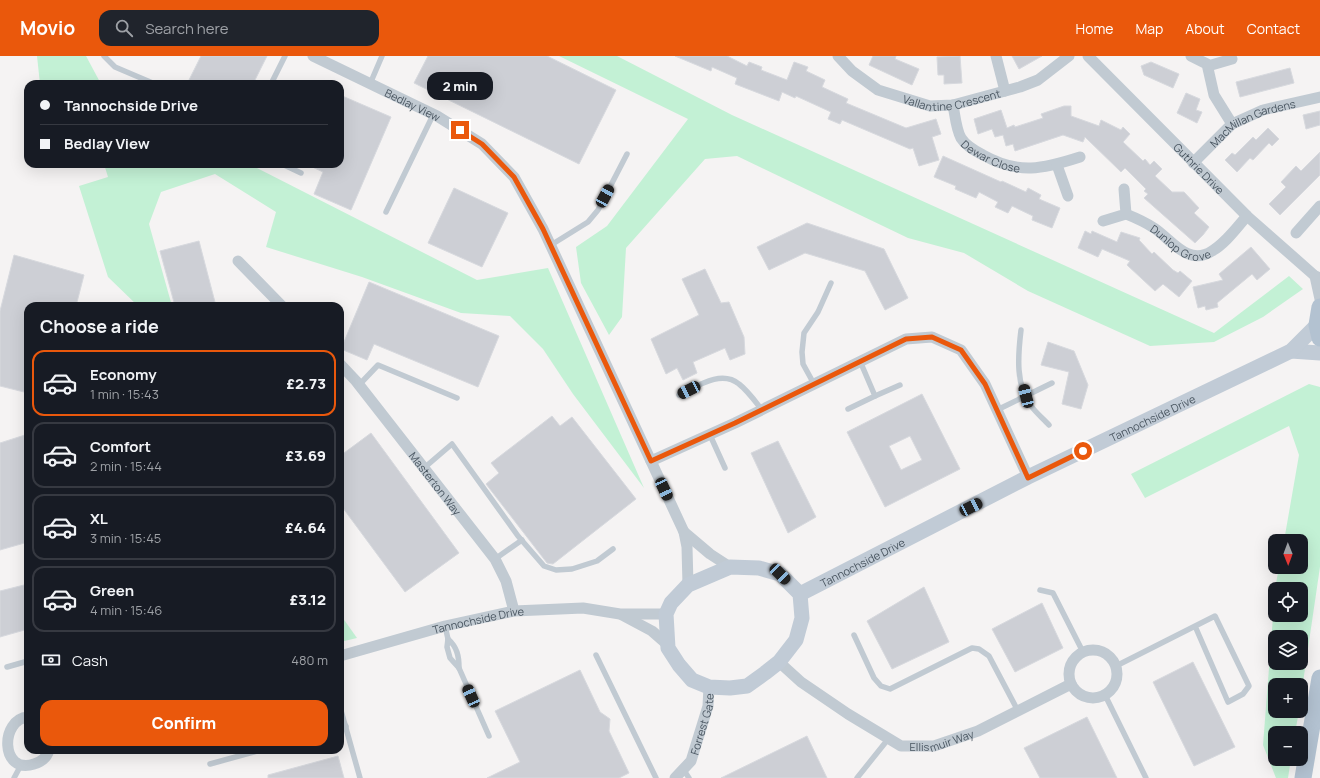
<!DOCTYPE html>
<meta charset="utf-8">
<style>
body{margin:0;font-family:Manrope,sans-serif;background:#20242c;color:#f1f3f6;height:100vh;display:flex;flex-direction:column;font-size:15px;white-space:nowrap}
*{box-sizing:border-box;margin:0}
p{font-size:13px;color:#9ea1a6}
.icon{flex:none;width:22px;height:22px;fill:none;stroke:currentColor;stroke-width:2;stroke-linecap:round;stroke-linejoin:round}
.map{position:relative;flex:1;overflow:hidden}
.sheet{position:absolute;left:24px;top:246px;width:320px;height:452px;display:flex;flex-direction:column;background:#171b24;border-radius:12px;box-shadow:0 4px 16px #0002}
.sheet>*{flex:none}
.guide{position:absolute;left:24px;top:24px;width:320px;height:88px;border-radius:12px;box-shadow:0 4px 16px #0002;display:grid;align-content:center;height:88px;padding:0 16px;background:#171b24}
.needle{width:26px;rotate:179deg}
.tools{position:absolute;left:1268px;top:478px;display:grid;gap:8px}
.tools a{display:grid;place-items:center;width:40px;height:40px;border-radius:8px;background:#171b24;box-shadow:0 4px 16px #0002;font-size:20px}
.end{position:absolute;width:18px;height:18px;margin:-9px;border:5px solid #ea580c;background:#fff;box-shadow:0 0 0 2px #fff}
.from{border-radius:50%}
.bubble{position:absolute;height:28px;border-radius:12px;background:#171b24;box-shadow:0 4px 16px #0002;font-size:13px;font-weight:800;line-height:28px;text-align:center}
.car{position:absolute;width:12px;height:24px;margin:-12px -6px;border-radius:5px;box-shadow:0 0 3px 1px #0007;background:linear-gradient(#222 24%,#8ab4d8 0 40%,#222 0 76%,#8ab4d8 0 86%,#222 0)}
.guide b{display:flex;align-items:center;gap:14px;height:38px;font-size:15px}
.guide b+b{border-top:1px solid #363941}
.guide i{width:10px;height:10px;background:#f1f3f6}
ul{padding:0;list-style:none}
li{display:flex;align-items:center;gap:12px;height:66px;margin:0 8px 6px;padding:0 8px;border:2px solid #363941;border-radius:12px}
li div{flex:1}
li b{display:block;font-size:15px}
li em{font-style:normal;font-weight:800}
li.selected{border-color:#ea580c}
li>.icon{width:36px;height:36px;stroke-width:1.5}
h2{padding:0 16px;font-size:18px;line-height:48px}
.pay{display:flex;align-items:center;gap:10px;height:44px;padding:0 16px;font-size:15px}
.pay p{margin-inline-start:auto}
.action{display:flex;gap:8px;margin-top:auto;padding:8px 16px}
.action a{flex:1;height:46px;border-radius:12px;background:#ea580c;color:#fff;font-size:16px;font-weight:800;line-height:46px;text-align:center}
header{display:flex;align-items:center;gap:24px;box-sizing:border-box;height:56px;padding:0 20px;background:#ea580c;color:#fff}
header strong{font-size:19px}
nav{display:flex;gap:22px;margin-inline-start:auto;font-size:14px}
.search{width:280px;height:36px;background:#20242c;display:flex;align-items:center;gap:10px;box-sizing:border-box;padding:0 14px;border-radius:12px;color:#9ea1a6;font-size:15px}
.map>svg:first-child{display:block}
.green{fill:#c3f1d5;fill-rule:evenodd}
.building{fill:#cdcfd5;stroke:#d7d9de;fill-rule:evenodd}
.lines{fill:none;stroke-linecap:round;stroke-linejoin:round}
.lane{stroke:#c1cad2;stroke-width:5.5}
.street{stroke:#c1cad2;stroke-width:11}
.secondary{stroke:#c1cbd6;stroke-width:15}
.primary{stroke:#b3c2d1;stroke-width:17}
.route{stroke:#ea580c;stroke-width:5}
.labels{text-anchor:middle;dominant-baseline:central;stroke-width:4;stroke-linejoin:round;paint-order:stroke}
.street-label{font-size:11px;fill:#4a5661;stroke:#fff}
</style>
<header>
<strong>Movio</strong>
<div class="search"><svg class="icon" aria-label="search" viewBox="0 0 24 24"><circle cx="10" cy="10" r="6"/><path d="M15 15l6 6"/></svg>Search here</div>
<nav><a>Home</a><a>Map</a><a>About</a><a>Contact</a></nav>
</header>
<div class="map">
<svg width="1320" height="722" viewBox="0 0 1320 722">
<rect width="100%" height="100%" fill="#f5f3f3"/>
<g class="green">
<path d="M37,0H86L101,28H40Z"/>
<path d="M559,0H617L732,59L1214,277L1289,220L1303,233L1263,261L1214,286L1150,290L1028,235L964,197L908,182L737,100L705,103L626,192L622,261L609,279L581,227L576,191L607,170L688,63Z"/>
<path d="M104,108H249L477,224L548,212L644,432L573,338L543,293L510,260L461,257L362,221L266,191L276,156L215,118L161,136L149,168L172,250H138L108,221L79,130L108,121Z"/>
<path d="M1309,328L1320,331V511L1301,640V629H1275V655H1299L1295,677H1275V703H1291L1288,722H1276L1263,689L1275,535V559H1301V533H1275L1279,511H1301V485H1284L1299,399L1289,370L1145,442L1131,418ZM1275,581H1301V607H1275Z"/>
<path d="M340,558L357,582L340,586Z"/>
</g>
<g class="building">
<path d="M201,0H267L253,28H187Z"/>
<path d="M428,0H547L616,34L579,108L414,27Z"/>
<path d="M675,0H727L747,10L749,6L762,11L761,14L787,24L794,6L808,11L806,15L825,24L822,31L848,43L846,47L906,72L936,63L941,78L932,81L939,104L919,110L913,92L910,93L842,64L840,68L828,63L831,56L796,40L795,42L782,36L779,45L735,28L737,22L712,11L711,15Z"/>
<path d="M873,0H896L895,3L919,13L912,29L869,9Z"/>
<path d="M960,0L962,27L944,28V19H938L937,1Z"/>
<path d="M1012,0H1042L1019,13Z"/>
<path d="M1151,6L1179,18L1173,32L1144,19L1141,10Z"/>
<path d="M1290,12L1294,27L1240,41L1236,26Z"/>
<path d="M1186,37L1200,43L1196,54L1202,56L1197,67L1177,57Z"/>
<path d="M340,39L391,61L351,154L314,138L323,116L306,108H340Z"/>
<path d="M1064,50H1071V60L1099,70L1101,64L1121,74L1123,71L1130,78L1123,86L1143,105L1145,103L1150,109L1154,105L1162,113L1155,120L1172,136H1184L1199,152L1194,157L1209,171L1203,179L1195,187L1144,142L1148,138L1144,135L1146,133L1125,112L1121,116L1085,81L1083,86L1063,79L1015,95L1013,88L1006,90L1003,79L995,81L992,73L978,78L974,63L1001,54L1007,72L1014,69L1015,71L1043,62L1041,58Z"/>
<path d="M1320,55V69L1306,73L1303,59Z"/>
<path d="M1268,72L1279,83L1272,90L1269,87L1253,104L1250,102L1237,116L1225,104L1232,97L1235,99L1253,81L1256,84Z"/>
<path d="M1320,96V119L1280,159L1269,148L1286,131L1281,126L1296,110L1301,115Z"/>
<path d="M943,100L1001,126L1002,125L1026,136L1028,132L1041,139L1039,143L1060,152L1052,172L1032,164L1033,160L1012,150L1008,157L995,151L998,146L979,136L976,142L955,133L956,130L934,121Z"/>
<path d="M454,132L508,157L482,211L428,187Z"/>
<path d="M807,167L884,193L908,242L885,254L865,215L805,197L769,214L757,191Z"/>
<path d="M1085,175L1091,178L1092,175L1117,186L1121,176L1140,182L1139,184L1152,198L1154,196L1173,214L1178,217L1180,215L1192,225L1179,241L1163,228L1155,235L1127,209L1130,205L1102,193L1098,201L1078,192Z"/>
<path d="M199,185L216,250H175L160,195Z"/>
<path d="M1251,191L1270,213L1257,224L1252,218L1217,247L1218,251L1206,254L1205,250L1198,252L1193,231L1223,224L1219,218Z"/>
<path d="M14,199L84,219L76,250H28V337L0,330V255Z"/>
<path d="M705,213L721,247L729,246L744,281L745,298L730,304L725,292L693,306L697,317L683,324L677,312L666,318L651,283L699,259L682,223Z"/>
<path d="M369,226L499,280L478,331L374,288L367,304L341,293Z"/>
<path d="M1048,286L1074,295L1088,329L1081,353L1062,348L1069,316L1041,309Z"/>
<path d="M922,338L960,413L885,451L847,376ZM910,380L922,404L901,414L889,390Z"/>
<path d="M552,360L560,370L572,361L636,443L553,508L547,507L486,428L499,417L491,407Z"/>
<path d="M371,377L459,497L405,536L340,448V400Z"/>
<path d="M28,378V486L0,494V387Z"/>
<path d="M778,385L816,461L788,477L751,397Z"/>
<path d="M28,528V573L0,581V535Z"/>
<path d="M924,531L949,586L892,613L867,565Z"/>
<path d="M1042,547L1063,592L1015,616L992,573Z"/>
<path d="M1193,606L1235,691L1194,710L1153,626Z"/>
<path d="M580,614L600,656L610,663L609,675L629,717L619,722H487L520,706L495,655Z"/>
<path d="M1087,661L1117,722H1040L1024,692Z"/>
<path d="M807,680L827,722H721Z"/>
<path d="M338,700L344,722H268V719Z"/>
</g>
<g class="lines">
<g class="lane">
<path d="M104,0L115,11L155,28"/>
<path d="M271,28L285,0"/>
<path d="M370,28L382,0"/>
<path d="M282,108L301,117"/>
<path d="M386,156L433,59"/>
<path d="M551,189L588,166L598,154L627,98"/>
<path d="M1021,274C1018,299 1015,330 1032,351C1037,358 1044,363 1049,369"/>
<path d="M814,328L803,308L802,296L804,277L818,256L831,227"/>
<path d="M359,329L378,309L457,342"/>
<path d="M679,339C696,331 721,313 739,328C748,335 755,345 762,354"/>
<path d="M875,340L900,329"/>
<path d="M848,353L875,340L860,305"/>
<path d="M997,354L1052,327"/>
<path d="M710,379L725,412"/>
<path d="M424,412L452,388L518,480L544,510L556,514L572,513L597,505L613,493"/>
<path d="M495,503L522,484"/>
<path d="M1040,534L1053,537L1083,596"/>
<path d="M445,570L448,583L447,591L450,602L459,612L489,680"/>
<path d="M854,579L874,622L881,630L890,633L972,592L979,593L989,600L1018,655"/>
<path d="M448,583C457,591 459,600 459,612"/>
<path d="M596,599L656,722"/>
<path d="M1116,610L1215,560L1249,630L1243,638L1228,646L1195,570"/>
<path d="M7,611L28,605"/>
<path d="M1105,639L1146,722"/>
<path d="M340,651L360,722"/>
<path d="M340,672L346,670"/>
<path d="M210,708L261,694"/>
<path d="M683,713L689,722"/>
<path d="M14,722L21,709"/>
<path d="M857,722L889,682"/>
</g>
<g class="street">
<path id="s1" d="M313,0L437,60L482,88L514,121L543,173L684,476L687,491L688,529"/>
<path id="s2" d="M838,0L852,15L878,34L930,50L953,49L1020,31L1038,24L1069,0"/>
<path d="M996,0L1005,35"/>
<path id="s3" d="M1088,0L1247,160L1315,220L1320,222"/>
<path d="M1191,0L1207,8L1214,39L1232,68"/>
<path d="M1208,10L1232,3"/>
<path id="s4" d="M953,49C955,59 956,73 961,82C966,90 975,95 983,99C1019,119 1043,113 1080,101"/>
<path id="s5" d="M1193,107L1232,68L1263,54L1320,41"/>
<path d="M1057,109L1068,140"/>
<path id="s6" d="M1126,158C1136,162 1145,166 1154,172C1171,183 1188,211 1212,195C1226,187 1237,171 1247,160"/>
<path d="M1103,165L1126,158L1124,133"/>
<path d="M1296,177L1320,150"/>
<path d="M238,205L282,250"/>
<path d="M1315,220L1320,243"/>
<path id="s7" d="M340,308L356,325L495,503L506,525L514,555"/>
<path d="M651,405L735,367L906,283L932,281L961,294L985,328L1028,421"/>
<path d="M684,476L710,498L730,511"/>
<path d="M622,559L652,575L668,589"/>
<circle cx="1093" cy="618" r="24"/>
<path id="s8" d="M340,600L445,570L514,555L583,552L620,558H666"/>
<path id="s9" d="M779,606L801,626L848,658L901,690H934L978,675L1071,628"/>
<path d="M28,661C0,663 0,719 34,708C41,706 47,701 49,694"/>
<path id="s10" d="M675,722L691,705L708,650L709,631"/>
</g>
<g class="secondary">
<path d="M1291,295L1320,297"/>
<path d="M730,511L759,512L780,518L800,538L802,562L796,584L779,606L765,617L747,630L730,632L709,631L692,624L679,609L668,592L666,558L671,547L688,529Z"/>
<path id="s11" d="M800,538L1028,421L1291,295L1317,269"/>
</g>
<g class="primary">
<path d="M1320,251L1317,269L1320,282"/>
<path d="M1303,722L1320,622"/>
</g>
</g>
<g class="lines">
<path class="route" d="M460,74L482,88L514,121L543,173L651,405L735,367L906,283L932,281L961,294L985,328L1028,422L1083,395"/>
</g>
<g class="labels">
<g class="street-label">
<text stroke="none"><textPath href="#s2" startOffset="129">Vallantine Crescent</textPath></text>
<text stroke="none"><textPath href="#s1" startOffset="111">Bedlay View</textPath></text>
<text stroke="none"><textPath href="#s5" startOffset="74">MacMillan Gardens</textPath></text>
<text stroke="none"><textPath href="#s4" startOffset="70">Dewar Close</textPath></text>
<text stroke="none"><textPath href="#s3" startOffset="158">Guthrie Drive</textPath></text>
<text stroke="none"><textPath href="#s6" startOffset="63">Dunlop Grove</textPath></text>
<text stroke="none"><textPath href="#s11" startOffset="394">Tannochside Drive</textPath></text>
<text stroke="none"><textPath href="#s7" startOffset="153">Masterton Way</textPath></text>
<text stroke="none"><textPath href="#s11" startOffset="70">Tannochside Drive</textPath></text>
<text stroke="none"><textPath href="#s8" startOffset="143">Tannochside Drive</textPath></text>
<text stroke="none"><textPath href="#s10" startOffset="62">Forrest Gate</textPath></text>
<text stroke="none"><textPath href="#s9" startOffset="190">Ellismuir Way</textPath></text>
</g>
</g>
</svg>
<div class="tools">
<a><svg class="needle" viewBox="-14 -14 28 28"><path d="M0-13l5 13h-10z" fill="#e53935"/><path d="M0 13l5-13h-10z" fill="#9ea1a6"/></svg></a>
<a><svg class="icon" aria-label="locate" viewBox="0 0 24 24"><circle cx="12" cy="12" r="6"/><path d="M12 2v4M12 18v4M2 12h4M18 12h4"/></svg></a>
<a><svg class="icon" aria-label="layers" viewBox="0 0 24 24"><path d="M12 4l9 5-9 5-9-5zM3 14l9 5 9-5"/></svg></a>
<a>+</a>
<a>−</a>
</div>
<i class="end from" style="left:1083px;top:395px"></i>
<i class="end" style="left:460px;top:74px"></i>
<div class="bubble" style="left:427px;top:16px;width:66px">2 min</div>
<i class="car" style="left:605px;top:140px;rotate:28deg"></i>
<i class="car" style="left:689px;top:334px;rotate:243deg"></i>
<i class="car" style="left:1026px;top:340px;rotate:346deg"></i>
<i class="car" style="left:664px;top:433px;rotate:155deg"></i>
<i class="car" style="left:971px;top:451px;rotate:63deg"></i>
<i class="car" style="left:780px;top:518px;rotate:135deg"></i>
<i class="car" style="left:471px;top:640px;rotate:336deg"></i>
<div class="guide">
<b><i class="from"></i>Tannochside Drive</b>
<b><i></i>Bedlay View</b>
</div>
<section class="sheet">
<h2>Choose a ride</h2>
<ul>
<li class="selected"><svg class="icon" aria-label="car" viewBox="0 0 24 24"><path d="M5 17H2v-5l4-1 3-4h7l3 4 3 1v5h-3M9 17h6M6 11h13"/><circle cx="7" cy="17" r="2"/><circle cx="17" cy="17" r="2"/></svg><div><b>Economy</b><p>1 min · 15:43</p></div><em>£2.73</em></li>
<li><svg class="icon" aria-label="car" viewBox="0 0 24 24"><path d="M5 17H2v-5l4-1 3-4h7l3 4 3 1v5h-3M9 17h6M6 11h13"/><circle cx="7" cy="17" r="2"/><circle cx="17" cy="17" r="2"/></svg><div><b>Comfort</b><p>2 min · 15:44</p></div><em>£3.69</em></li>
<li><svg class="icon" aria-label="car" viewBox="0 0 24 24"><path d="M5 17H2v-5l4-1 3-4h7l3 4 3 1v5h-3M9 17h6M6 11h13"/><circle cx="7" cy="17" r="2"/><circle cx="17" cy="17" r="2"/></svg><div><b>XL</b><p>3 min · 15:45</p></div><em>£4.64</em></li>
<li><svg class="icon" aria-label="car" viewBox="0 0 24 24"><path d="M5 17H2v-5l4-1 3-4h7l3 4 3 1v5h-3M9 17h6M6 11h13"/><circle cx="7" cy="17" r="2"/><circle cx="17" cy="17" r="2"/></svg><div><b>Green</b><p>4 min · 15:46</p></div><em>£3.12</em></li>
</ul>
<div class="pay"><svg class="icon" aria-label="cash" viewBox="0 0 24 24"><path d="M3 7h18v10H3z"/><circle cx="12" cy="12" r="2"/></svg>Cash<p>480 m</p></div>
<div class="action"><a>Confirm</a></div>
</section>
</div>
